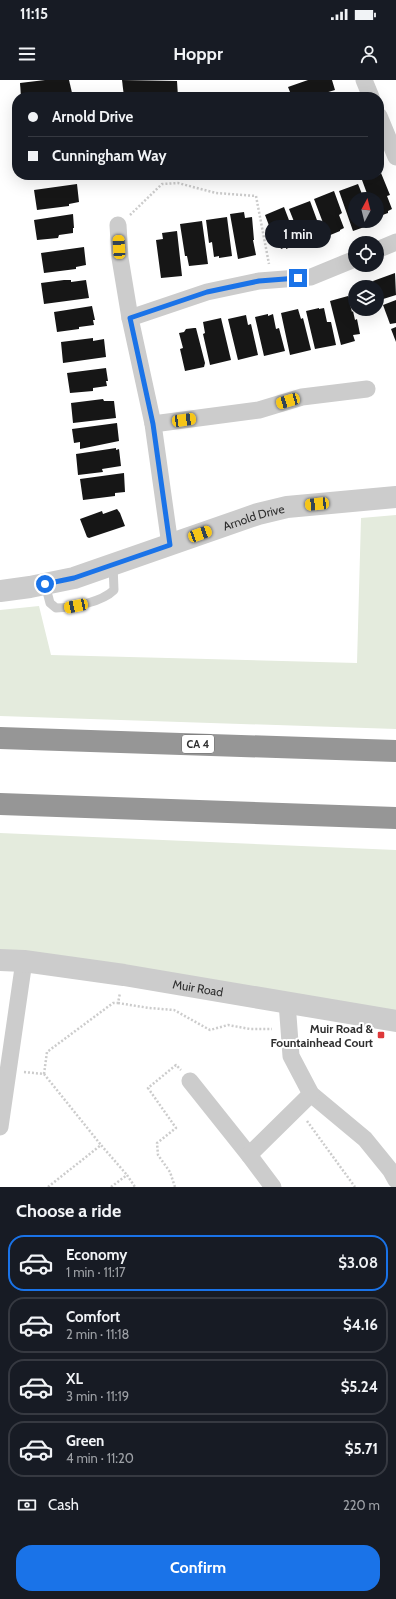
<!DOCTYPE html>
<meta charset="utf-8">
<style>
body{margin:0;font-family:Cabin,sans-serif;background:#20242c;color:#f1f3f6;height:100vh;display:flex;flex-direction:column;font-size:15px;white-space:nowrap}
*{box-sizing:border-box;margin:0}
p{font-size:13px;color:#9ea1a6}
.icon{flex:none;width:22px;height:22px;fill:none;stroke:currentColor;stroke-width:2;stroke-linecap:round;stroke-linejoin:round}
.map{position:relative;height:1107px;overflow:hidden}
.side{display:flex;flex-direction:column;background:#171b24;flex:1}
.side>*{flex:none}
.guide{position:absolute;left:12px;top:12px;width:372px;height:88px;border-radius:16px;box-shadow:0 4px 16px #0002;display:grid;align-content:center;height:88px;padding:0 16px;background:#171b24}
.needle{width:26px;rotate:7deg}
.fabs{position:absolute;left:348px;top:112px;display:grid;gap:8px}
.fabs a{display:grid;place-items:center;width:36px;height:36px;border-radius:50%;background:#171b24;box-shadow:0 4px 16px #0002;font-size:20px}
.end{position:absolute;width:18px;height:18px;margin:-9px;border:5px solid #1a73e8;background:#fff;box-shadow:0 0 0 2px #fff}
.from{border-radius:50%}
.bubble{position:absolute;height:28px;border-radius:14px;background:#171b24;box-shadow:0 4px 16px #0002;font-size:13px;font-weight:700;line-height:28px;text-align:center}
.car{position:absolute;width:12px;height:24px;margin:-12px -6px;border-radius:5px;box-shadow:0 0 3px 1px #0007;background:linear-gradient(#f5c518 24%,#345 0 40%,#f5c518 0 76%,#345 0 86%,#f5c518 0)}
.guide b{display:flex;align-items:center;gap:14px;height:38px;font-size:15px}
.guide b+b{border-top:1px solid #363941}
.guide i{width:10px;height:10px;background:#f1f3f6}
ul{padding:0;list-style:none}
li{display:flex;align-items:center;gap:12px;height:56px;margin:0 8px 6px;padding:0 8px;border:2px solid #363941;border-radius:16px}
li div{flex:1}
li b{display:block;font-size:15px}
li em{font-style:normal;font-weight:700}
li.current{border-color:#1a73e8}
li>.icon{width:36px;height:36px;stroke-width:1.5}
h2{padding:0 16px;font-size:18px;line-height:48px}
.pay{display:flex;align-items:center;gap:10px;height:44px;padding:0 16px;font-size:15px}
.pay p{margin-inline-start:auto}
.cta{display:flex;gap:8px;margin-top:auto;padding:8px 16px}
.cta a{flex:1;height:46px;border-radius:16px;background:#1a73e8;color:#fff;font-size:16px;font-weight:700;line-height:46px;text-align:center}
.status{display:flex;justify-content:space-between;align-items:center;height:28px;padding:0 20px;background:#171b24;direction:ltr}
.status svg{height:11px;fill:currentColor}
header{display:flex;justify-content:space-between;align-items:center;height:52px;padding:0 16px;background:#171b24;font-size:18px;font-weight:700}
.map>svg:first-child{display:block}
.green{fill:#e4ebdd}
.building{fill:#161616}
.lines{fill:none;stroke-linecap:round;stroke-linejoin:round}
.path{stroke:#ccc;stroke-width:2.5;stroke-dasharray:2 2;stroke-linecap:butt}
.service{stroke:#ccc;stroke-width:9}
.minor{stroke:#ccc;stroke-width:17}
.tertiary{stroke:#ccc;stroke-width:22}
.motorway{stroke:#969696;stroke-width:22}
.route{stroke:#1a73e8;stroke-width:5}
.poi-dot{fill:#de393a;stroke:#fff;stroke-width:1.5}
.labels{text-anchor:middle;dominant-baseline:central;stroke-width:4;stroke-linejoin:round;paint-order:stroke}
.shield{fill:#fff;stroke:#6d6d6d;stroke-width:1}
.shield-label{font-size:11px;font-weight:bold;fill:#2f2f2f}
.street-label{font-size:12px;fill:#2f2f2f;stroke:#fff}
.poi-label{font-size:12px;font-weight:bold;fill:#2f2f2f;stroke:#fff;text-anchor:end}
</style>
<div class="status"><b>11:15</b><svg viewBox="0 0 49 12"><path d="M0 12V9h3v3zM5 12V6h3v6zM10 12V3h3v9zM15 12V0h3v12zM26 1h20v11H26zM47 4h2v5h-2z"/></svg></div>
<header><svg class="icon" aria-label="menu" viewBox="0 0 24 24"><path d="M4 6h16M4 12h16M4 18h16"/></svg>Hoppr<svg class="icon" aria-label="person" viewBox="0 0 24 24"><circle cx="12" cy="8" r="4"/><path d="M4 21q1-7 8-7t8 7"/></svg></header>
<div class="map">
<svg width="396" height="1107" viewBox="0 0 396 1107">
<rect width="100%" height="100%" fill="#fff"/>
<g class="green">
<path d="M396,435V649L0,636V530L39,526L51,575L357,583L361,438Z"/>
<path d="M0,753L396,770V941L0,880Z"/>
</g>
<g class="building">
<path d="M45,0H69L73,17H21L20,3Z"/>
<path d="M122,0L177,1L178,17H124Z"/>
<path d="M308,0H332L335,10L325,13L326,16L322,17H292L288,7Z"/>
<path d="M381,93L390,115L387,116L392,129L388,131V133L377,137V119H369L362,100L379,95Z"/>
<path d="M34,95H72V99L58,97L56,100L34,97Z"/>
<path d="M77,104L79,122L69,124V126L37,130L34,110Z"/>
<path d="M358,104L364,119H355V141H369L370,145L353,151L339,111Z"/>
<path d="M334,111L342,133L339,135L344,148L340,150V151L328,156L314,119Z"/>
<path d="M310,121L325,162L308,167L305,158L301,159L289,129Z"/>
<path d="M284,127L298,164L286,169V167L281,169L276,155L273,156L265,135Z"/>
<path d="M244,132L245,138L252,137L254,160H253L256,175L238,179L230,134Z"/>
<path d="M73,134L74,148H73V153L59,155L58,158L37,160L34,140Z"/>
<path d="M227,137L232,176L219,178V176L214,177L212,162L209,163L206,140Z"/>
<path d="M202,141L208,184L189,186L187,176H185L180,144Z"/>
<path d="M177,151L182,196L161,198L156,160L163,159L162,153Z"/>
<path d="M84,167L86,185L76,187V189L44,193L41,173Z"/>
<path d="M395,193L396,215L380,220L377,207H375L373,201Z"/>
<path d="M64,200H71V202L86,200L89,218L44,224L41,203Z"/>
<path d="M348,216L352,232L353,231L355,240L357,239L360,254L353,255L355,261L341,265L330,221Z"/>
<path d="M396,220V243L390,244L383,225Z"/>
<path d="M92,226L95,240H93L94,245L79,247V249L57,252L54,232Z"/>
<path d="M319,228V229L324,228L327,242H331L336,265L315,269L306,231Z"/>
<path d="M298,229L301,239L303,238L311,270L290,275L281,233Z"/>
<path d="M268,234V236L273,234L276,249L279,248L285,271L264,276L255,237Z"/>
<path d="M246,235L248,245L251,244L258,275L238,280L228,239Z"/>
<path d="M221,238L231,280L210,285L203,254L205,253L203,242Z"/>
<path d="M396,247V262L391,249Z"/>
<path d="M194,248H196L205,283L204,287L185,291L180,269L183,268L179,253L184,252L186,249Z"/>
<path d="M93,258V261L104,259L106,277L63,283L61,262Z"/>
<path d="M106,288L108,301H106L107,306L93,308V311L70,313L67,293Z"/>
<path d="M103,319L104,321H114L116,338L73,343L71,323Z"/>
<path d="M117,343L119,361L80,369V362L74,363L72,349Z"/>
<path d="M116,368V370L119,369L121,386L102,389L103,392L78,395L76,374Z"/>
<path d="M124,393L125,412L115,413V416L83,420L80,399Z"/>
<path d="M117,429L120,433L125,446L89,458L87,457L80,439L102,431L103,434Z"/>
</g>
<g class="lines">
<g class="path">
<path d="M130,135L162,104L178,103L216,113L256,116L269,184"/>
<path d="M118,923L149,928L174,930L210,950L228,945L250,949H272"/>
<path d="M24,992L44,994L101,1065"/>
<path d="M44,994L47,972L113,923H118L120,913"/>
<path d="M307,1041L355,1107"/>
<path d="M48,1107L101,1065L127,1095"/>
<path d="M111,1107L127,1095L135,1107"/>
<path d="M175,1107L170,1092L158,1075L157,1063L176,1048L148,1008L176,985L181,990"/>
</g>
<path class="service" d="M45,504L50,523L56,528C72,528 102,522 114,510L113,485"/>
<g class="minor">
<path d="M364,0L371,17"/>
<path d="M379,36L396,77"/>
<path d="M118,145L120,178L130,238L153,344L170,465"/>
<path d="M377,170L396,162"/>
<path d="M130,238L207,212L259,201L311,197L355,179"/>
<path d="M153,344L259,330L302,317L367,309"/>
<path d="M287,922L291,976L311,1014L365,1059L391,1091L396,1100"/>
<path d="M190,1001L249,1075L273,1107"/>
<path d="M0,1047L24,881"/>
<path d="M249,1075L311,1014"/>
</g>
<g class="tertiary">
<path id="s1" d="M0,511L30,507L74,498L258,434L287,427L396,417"/>
<path id="s2" d="M0,880L24,881L124,895L396,941"/>
</g>
<g class="motorway">
<path d="M0,658L396,671"/>
<path d="M0,724L396,738"/>
</g>
</g>
<g class="lines">
<path class="route" d="M45,504L74,498L170,465L153,344L130,238L207,212L259,201L298,198"/>
</g>
<rect class="poi-dot" x="377" y="951" width="8" height="8" rx="2"/>
<g class="labels">
<rect class="shield" x="182" y="655" width="32" height="18" rx="3"/>
<g class="shield-label">
<text x="198" y="664">CA 4</text>
</g>
<g class="street-label">
<text stroke="none"><textPath href="#s1" startOffset="265">Arnold Drive</textPath></text>
<text stroke="none"><textPath href="#s2" startOffset="200">Muir Road</textPath></text>
</g>
<g class="poi-label">
<text x="373" y="948">Muir Road &amp;<tspan x="373" dy="14">Fountainhead Court</tspan></text>
</g>
</g>
</svg>
<div class="fabs">
<a><svg class="needle" viewBox="-14 -14 28 28"><path d="M0-13l5 13h-10z" fill="#e53935"/><path d="M0 13l5-13h-10z" fill="#9ea1a6"/></svg></a>
<a><svg class="icon" aria-label="locate" viewBox="0 0 24 24"><circle cx="12" cy="12" r="6"/><path d="M12 2v4M12 18v4M2 12h4M18 12h4"/></svg></a>
<a><svg class="icon" aria-label="layers" viewBox="0 0 24 24"><path d="M12 4l9 5-9 5-9-5zM3 14l9 5 9-5"/></svg></a>
</div>
<i class="end from" style="left:45px;top:504px"></i>
<i class="end" style="left:298px;top:198px"></i>
<div class="bubble" style="left:265px;top:140px;width:66px">1 min</div>
<i class="car" style="left:119px;top:167px;rotate:357deg"></i>
<i class="car" style="left:288px;top:321px;rotate:254deg"></i>
<i class="car" style="left:184px;top:340px;rotate:82deg"></i>
<i class="car" style="left:317px;top:424px;rotate:264deg"></i>
<i class="car" style="left:200px;top:454px;rotate:70deg"></i>
<i class="car" style="left:76px;top:526px;rotate:258deg"></i>
<div class="guide">
<b><i class="from"></i>Arnold Drive</b>
<b><i></i>Cunningham Way</b>
</div>
</div>
<section class="side">
<h2>Choose a ride</h2>
<ul>
<li class="current"><svg class="icon" aria-label="car" viewBox="0 0 24 24"><path d="M5 17H2v-5l4-1 3-4h7l3 4 3 1v5h-3M9 17h6M6 11h13"/><circle cx="7" cy="17" r="2"/><circle cx="17" cy="17" r="2"/></svg><div><b>Economy</b><p>1 min · 11:17</p></div><em>$3.08</em></li>
<li><svg class="icon" aria-label="car" viewBox="0 0 24 24"><path d="M5 17H2v-5l4-1 3-4h7l3 4 3 1v5h-3M9 17h6M6 11h13"/><circle cx="7" cy="17" r="2"/><circle cx="17" cy="17" r="2"/></svg><div><b>Comfort</b><p>2 min · 11:18</p></div><em>$4.16</em></li>
<li><svg class="icon" aria-label="car" viewBox="0 0 24 24"><path d="M5 17H2v-5l4-1 3-4h7l3 4 3 1v5h-3M9 17h6M6 11h13"/><circle cx="7" cy="17" r="2"/><circle cx="17" cy="17" r="2"/></svg><div><b>XL</b><p>3 min · 11:19</p></div><em>$5.24</em></li>
<li><svg class="icon" aria-label="car" viewBox="0 0 24 24"><path d="M5 17H2v-5l4-1 3-4h7l3 4 3 1v5h-3M9 17h6M6 11h13"/><circle cx="7" cy="17" r="2"/><circle cx="17" cy="17" r="2"/></svg><div><b>Green</b><p>4 min · 11:20</p></div><em>$5.71</em></li>
</ul>
<div class="pay"><svg class="icon" aria-label="cash" viewBox="0 0 24 24"><path d="M3 7h18v10H3z"/><circle cx="12" cy="12" r="2"/></svg>Cash<p>220 m</p></div>
<div class="cta"><a>Confirm</a></div>
</section>
